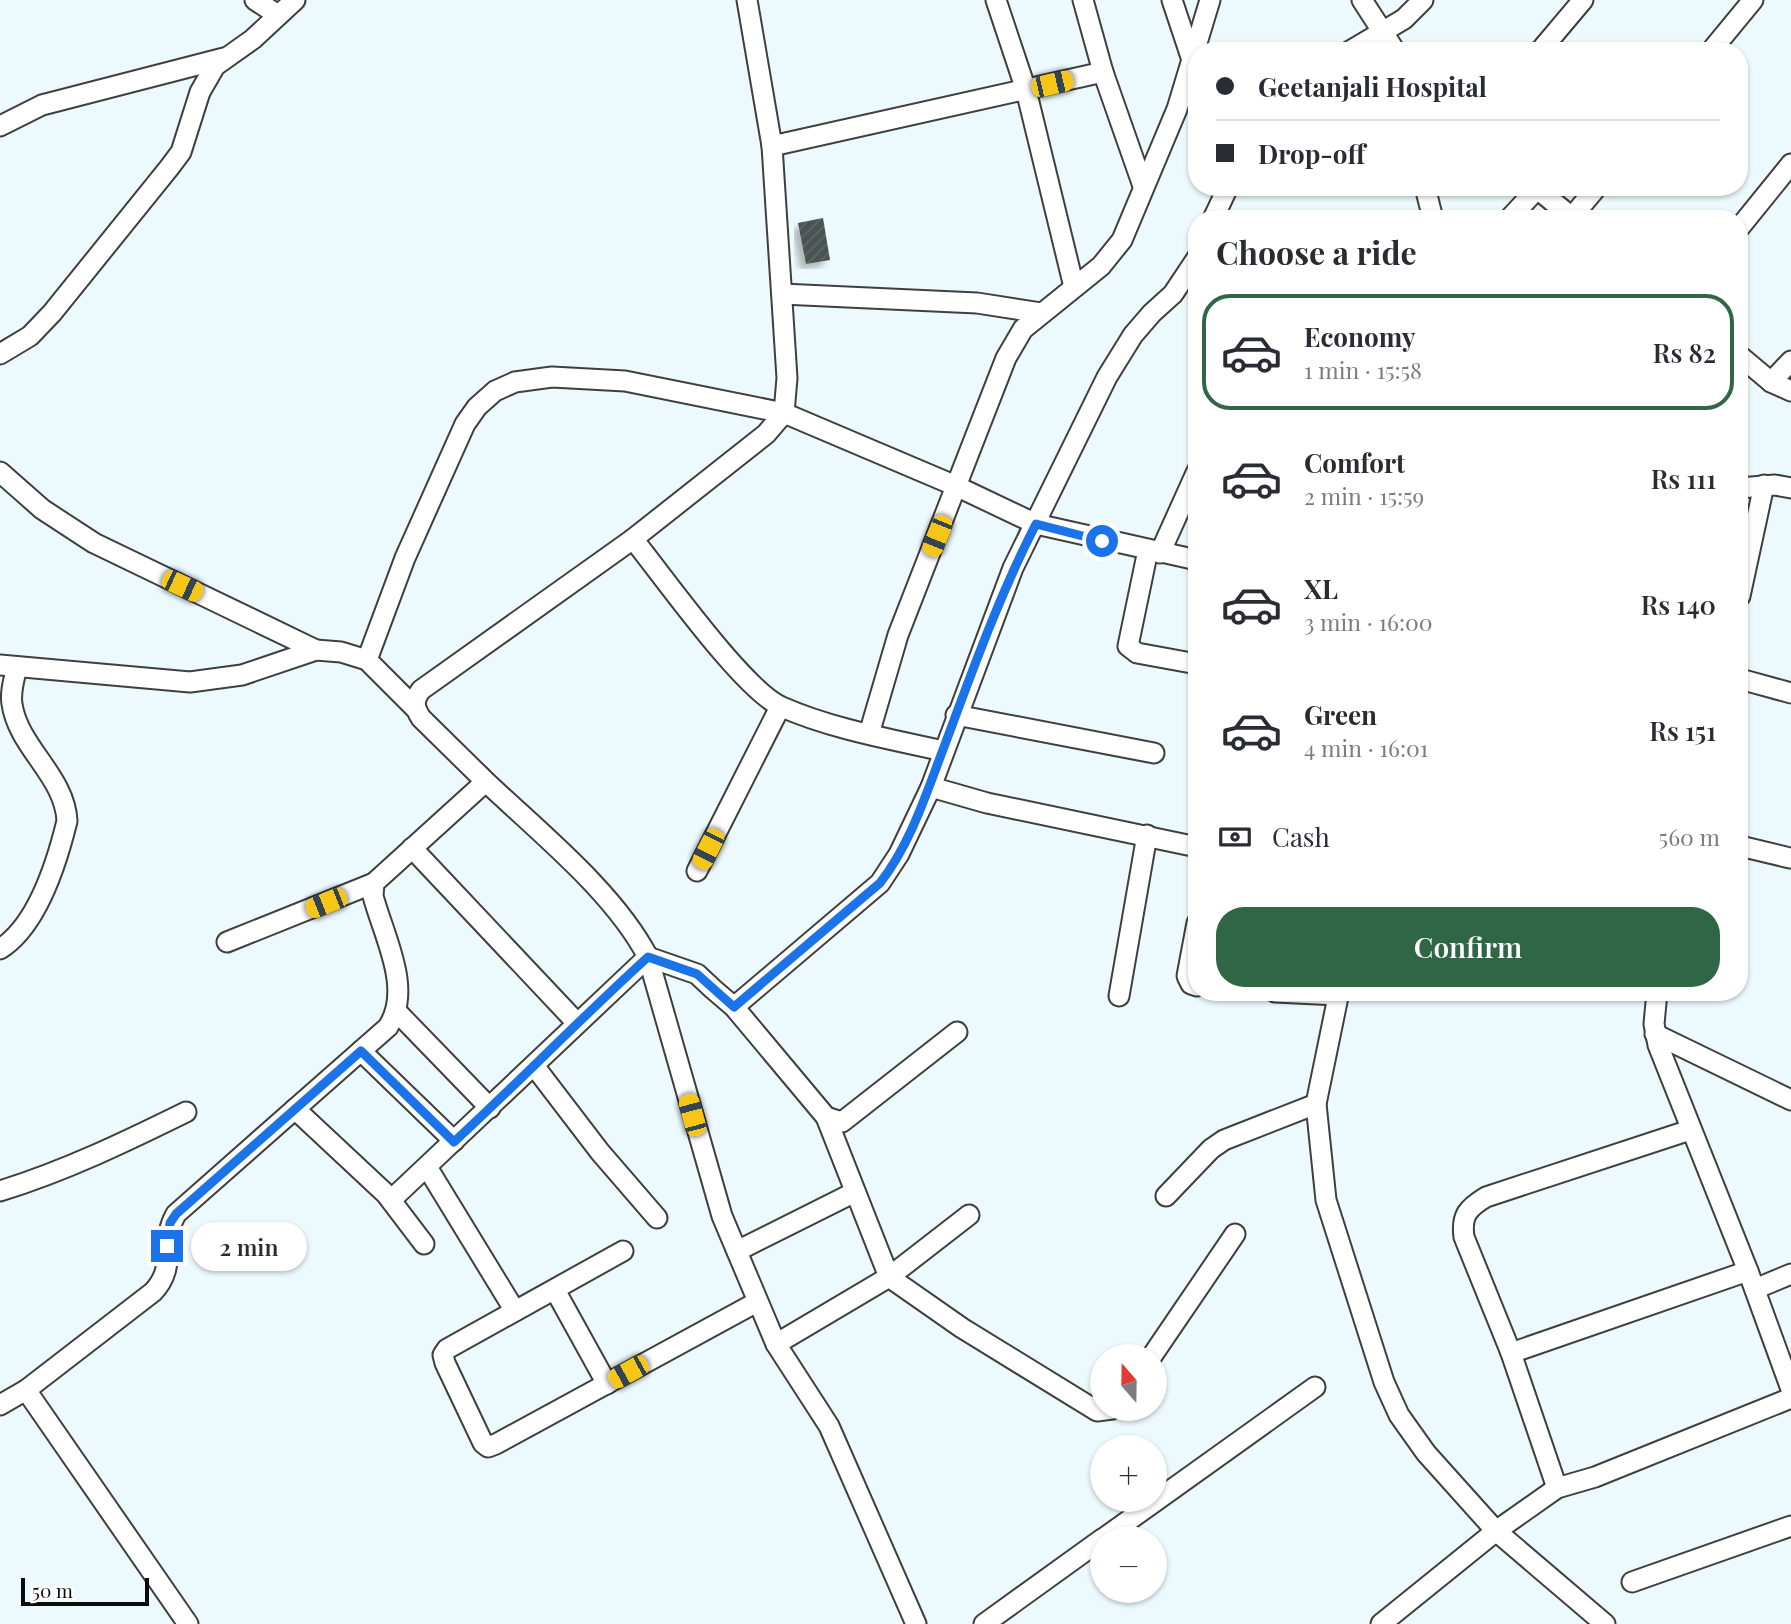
<!DOCTYPE html>
<meta charset="utf-8">
<style>
body{margin:0;font-family:"Playfair Display",serif;background:#f7f7f7;color:#2b2b33;height:100vh;display:flex;flex-direction:column;font-size:26px;white-space:nowrap}
*{box-sizing:border-box;margin:0}
p{font-size:23px;color:#7c7c81}
.icon{flex:none;width:38px;height:38px;fill:none;stroke:currentColor;stroke-width:2;stroke-linecap:round;stroke-linejoin:round}
.map{position:relative;flex:1;overflow:hidden}
.details{position:absolute;left:1188px;top:210px;width:560px;height:791px;display:flex;flex-direction:column;background:#fff;border-radius:28px;box-shadow:0 2px 5px #0004}
.details>*{flex:none}
.banner{position:absolute;left:1188px;top:42px;width:560px;height:154px;border-radius:28px;box-shadow:0 2px 5px #0004;display:grid;align-content:center;height:154px;padding:0 28px;background:#fff}
.needle{width:46px;rotate:340deg}
.buttons{position:absolute;left:1090px;top:1344px;display:grid;gap:14px}
.buttons a{display:grid;place-items:center;width:77px;height:77px;border-radius:50%;background:#fff;box-shadow:0 2px 5px #0004;font-size:35px}
.scale{position:absolute;left:21px;bottom:18px;width:128px;box-sizing:border-box;padding-left:7px;border:4px solid #0c0c0c;border-top:0;font-size:19px;line-height:24px;white-space:nowrap;color:#0c0c0c;-webkit-text-stroke:5px #fff;paint-order:stroke}
.end{position:absolute;width:32px;height:32px;margin:-16px;border:9px solid #1a73e8;background:#fff;box-shadow:0 0 0 4px #fff}
.from{border-radius:50%}
.bubble{position:absolute;height:49px;border-radius:24px;background:#fff;box-shadow:0 2px 5px #0004;font-size:23px;font-weight:600;line-height:49px;text-align:center}
.car{position:absolute;width:21px;height:42px;margin:-21px -10px;border-radius:9px;box-shadow:0 0 5px 2px #0007;background:linear-gradient(#f5c518 24%,#345 0 40%,#f5c518 0 76%,#345 0 86%,#f5c518 0)}
.banner b{display:flex;align-items:center;gap:24px;height:66px;font-size:26px}
.banner b+b{border-top:2px solid #e1e1e2}
.banner i{width:18px;height:18px;background:#2b2b33}
ul{padding:0;list-style:none}
li{display:flex;align-items:center;gap:21px;height:116px;margin:0 14px 10px;padding:0 14px;border:4px solid transparent;border-radius:28px}
li div{flex:1}
li b{display:block;font-size:26px}
li em{font-style:normal;font-weight:600}
li.on{border-color:#2e6646}
li>.icon{width:63px;height:63px;stroke-width:1.5}
h2{padding:0 28px;font-size:32px;line-height:84px}
.pay{display:flex;align-items:center;gap:18px;height:77px;padding:0 28px;font-size:26px}
.pay p{margin-inline-start:auto}
.action{display:flex;gap:14px;margin-top:auto;padding:14px 28px}
.action a{flex:1;height:80px;border-radius:28px;background:#2e6646;color:#fff;font-size:28px;font-weight:600;line-height:80px;text-align:center}
.map>svg:first-child{display:block}
.building{fill:url(#building-hatch);filter:url(#shadow)}
.lines{fill:none;stroke-linecap:round;stroke-linejoin:round}
.minor-casing{stroke:#3f3f3f;stroke-width:23}
.minor{stroke:#fff;stroke-width:19}
.route{stroke:#1a73e8;stroke-width:9}
</style>
<div class="map">
<svg width="1791" height="1624" viewBox="0 0 1791 1624">
<defs>
<pattern id="building-hatch" width="6" height="6" patternUnits="userSpaceOnUse" patternTransform="scale(1.75)"><rect width="6" height="6" fill="#495351"/><path d="M-1 1l2-2M0 6l6-6M5 7l2-2" fill="none" stroke="#5f6765"/></pattern>
<filter id="shadow"><feDropShadow dx="-6" dy="6" stdDeviation="3.5" flood-color="#0004"/></filter>
</defs>
<rect width="100%" height="100%" fill="#edfafd"/>
<path class="building" d="M823,218L830,260L806,264L798,223Z"/>
<g class="lines">
<defs>
<g id="minor">
<path d="M255,0L278,15"/>
<path d="M996,0L1026,90L1074,287"/>
<path d="M1083,0L1103,72L1143,186"/>
<path d="M1172,0L1192,60"/>
<path d="M1362,0L1395,51"/>
<path d="M1350,51L1404,19L1423,0"/>
<path d="M1540,51L1583,0"/>
<path d="M1711,51L1753,0"/>
<path d="M0,126L42,105L224,58"/>
<path d="M772,146L1103,72"/>
<path d="M1425,187L1433,219"/>
<path d="M1535,187L1574,219"/>
<path d="M1572,217L1597,187"/>
<path d="M1213,219L1228,187"/>
<path d="M1509,219L1537,189"/>
<path d="M1740,227L1791,164"/>
<path d="M782,294L977,303L1041,313"/>
<path d="M0,354L30,336L52,313L169,168L181,152L200,92L215,66L253,39L295,0"/>
<path d="M1740,356L1771,382L1791,391"/>
<path d="M1771,382L1791,361"/>
<path d="M0,472L42,509L94,543L316,650"/>
<path d="M1740,488L1775,485L1791,488"/>
<path d="M633,539C663,576 744,691 782,707C832,729 890,739 943,751"/>
<path d="M1148,550L1128,646L1137,653L1197,664"/>
<path d="M1160,553L1197,471"/>
<path d="M1740,596L1764,485"/>
<path d="M367,660L405,558L465,424L477,407L495,391L515,382L552,377L625,381L784,413L956,486L1036,524L1197,560"/>
<path d="M0,665L190,682L242,675L316,650L341,652L367,660L415,708"/>
<path d="M1740,679L1791,693"/>
<path d="M956,715L1154,753"/>
<path d="M869,734L898,635L1006,358L1023,329L1101,266L1122,240L1177,109L1210,0"/>
<path d="M481,777C536,830 613,890 648,957L722,1216L776,1344L829,1426L916,1624"/>
<path d="M931,787L987,803L1197,847"/>
<path d="M1740,846L1790,858"/>
<path d="M412,848L576,1022"/>
<path d="M697,871L780,707"/>
<path d="M1197,923L1187,976L1191,984L1197,986"/>
<path d="M227,942L374,883"/>
<path d="M0,949C37,926 57,862 67,821C65,776 18,747 12,704C10,692 14,679 17,667"/>
<path d="M1275,992L1338,995"/>
<path d="M1339,992L1316,1104L1326,1200L1384,1382L1399,1415L1426,1453L1496,1531L1605,1624"/>
<path d="M1657,992L1654,1024L1658,1045L1748,1271L1791,1389"/>
<path d="M1119,996L1147,835"/>
<path d="M734,1007L880,883L899,854L931,787L1013,568L1107,377L1133,335L1152,313L1173,294L1197,258"/>
<path d="M398,1013L490,1108"/>
<path d="M1655,1034L1791,1100"/>
<path d="M361,1051L454,1141"/>
<path d="M535,1067L600,1152L657,1218"/>
<path d="M295,1109L386,1194L424,1244"/>
<path d="M826,1117L842,1122L957,1032"/>
<path d="M427,1167L515,1311"/>
<path d="M0,1191C65,1171 125,1142 186,1112"/>
<path d="M1166,1196L1211,1149L1224,1140L1316,1104"/>
<path d="M391,1200L648,957L697,974L713,989L734,1007L826,1117L889,1277L962,1328L1097,1411L1112,1409"/>
<path d="M623,1251L447,1349L443,1355L445,1363L483,1443L488,1447L496,1444L757,1302"/>
<path d="M737,1251L855,1192"/>
<path d="M1755,1289L1791,1274"/>
<path d="M555,1290L607,1384"/>
<path d="M776,1344L889,1277L969,1215"/>
<path d="M1511,1353L1748,1271"/>
<path d="M1152,1356L1235,1234"/>
<path d="M26,1390L188,1624"/>
<path d="M0,1405L26,1390L153,1292C178,1266 159,1243 176,1214L388,1027C413,989 384,937 373,896L374,883L482,785L481,777L421,718C414,707 413,701 421,690L633,539L766,434L784,413L787,378L772,146L747,0"/>
<path d="M1557,1488L1511,1353L1464,1237C1461,1215 1468,1208 1486,1197L1690,1130"/>
<path d="M1104,1538L1315,1387"/>
<path d="M1632,1582L1791,1526"/>
<path d="M984,1624L1102,1539"/>
<path d="M1381,1624L1496,1531L1557,1488L1595,1477L1791,1398"/>
</g>
</defs>
<use href="#minor" class="minor-casing"/>
<use href="#minor" class="minor"/>
</g>
<g class="lines">
<path class="route" d="M167,1246L170,1223L176,1214L361,1051L454,1142C520,1081 582,1017 648,957L697,974L734,1007L880,883C911,843 926,794 944,747C972,672 999,596 1036,524L1102,541"/>
</g>
</svg>
<div class="buttons">
<a><svg class="needle" viewBox="-14 -14 28 28"><path d="M0-13l5 13h-10z" fill="#e53935"/><path d="M0 13l5-13h-10z" fill="#7c7c81"/></svg></a>
<a>+</a>
<a>−</a>
</div>
<div class="scale">50 m</div>
<i class="end from" style="left:1102px;top:541px"></i>
<i class="end" style="left:167px;top:1246px"></i>
<div class="bubble" style="left:191px;top:1222px;width:116px">2 min</div>
<i class="car" style="left:1052px;top:84px;rotate:77deg"></i>
<i class="car" style="left:937px;top:536px;rotate:202deg"></i>
<i class="car" style="left:182px;top:586px;rotate:115deg"></i>
<i class="car" style="left:708px;top:849px;rotate:207deg"></i>
<i class="car" style="left:326px;top:903px;rotate:248deg"></i>
<i class="car" style="left:692px;top:1115px;rotate:345deg"></i>
<i class="car" style="left:628px;top:1372px;rotate:241deg"></i>
<div class="banner">
<b><i class="from"></i>Geetanjali Hospital</b>
<b><i></i>Drop-off</b>
</div>
<section class="details">
<h2>Choose a ride</h2>
<ul>
<li class="on"><svg class="icon" aria-label="car" viewBox="0 0 24 24"><path d="M5 17H2v-5l4-1 3-4h7l3 4 3 1v5h-3M9 17h6M6 11h13"/><circle cx="7" cy="17" r="2"/><circle cx="17" cy="17" r="2"/></svg><div><b>Economy</b><p>1 min · 15:58</p></div><em>Rs 82</em></li>
<li><svg class="icon" aria-label="car" viewBox="0 0 24 24"><path d="M5 17H2v-5l4-1 3-4h7l3 4 3 1v5h-3M9 17h6M6 11h13"/><circle cx="7" cy="17" r="2"/><circle cx="17" cy="17" r="2"/></svg><div><b>Comfort</b><p>2 min · 15:59</p></div><em>Rs 111</em></li>
<li><svg class="icon" aria-label="car" viewBox="0 0 24 24"><path d="M5 17H2v-5l4-1 3-4h7l3 4 3 1v5h-3M9 17h6M6 11h13"/><circle cx="7" cy="17" r="2"/><circle cx="17" cy="17" r="2"/></svg><div><b>XL</b><p>3 min · 16:00</p></div><em>Rs 140</em></li>
<li><svg class="icon" aria-label="car" viewBox="0 0 24 24"><path d="M5 17H2v-5l4-1 3-4h7l3 4 3 1v5h-3M9 17h6M6 11h13"/><circle cx="7" cy="17" r="2"/><circle cx="17" cy="17" r="2"/></svg><div><b>Green</b><p>4 min · 16:01</p></div><em>Rs 151</em></li>
</ul>
<div class="pay"><svg class="icon" aria-label="cash" viewBox="0 0 24 24"><path d="M3 7h18v10H3z"/><circle cx="12" cy="12" r="2"/></svg>Cash<p>560 m</p></div>
<div class="action"><a>Confirm</a></div>
</section>
</div>
